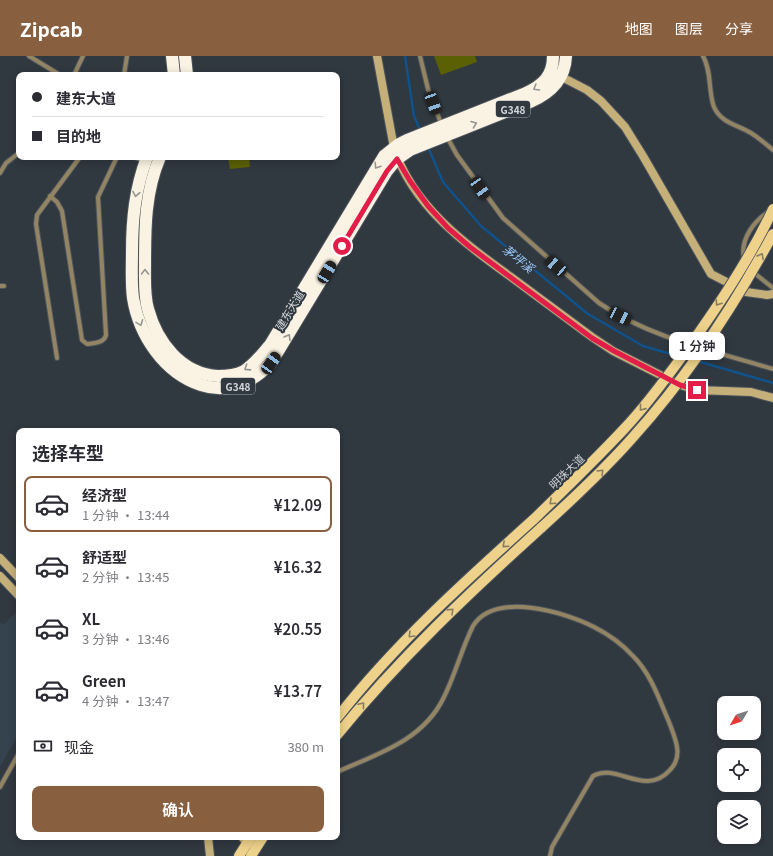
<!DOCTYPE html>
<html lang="zh">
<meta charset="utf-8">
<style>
body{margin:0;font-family:Georgia,"Noto Sans SC",serif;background:#f2f2f3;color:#2b2b33;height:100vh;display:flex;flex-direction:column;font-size:15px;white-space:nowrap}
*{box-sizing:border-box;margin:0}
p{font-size:13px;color:#7c7c81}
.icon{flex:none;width:22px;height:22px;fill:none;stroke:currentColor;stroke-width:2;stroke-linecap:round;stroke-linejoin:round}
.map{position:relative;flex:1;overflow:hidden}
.sheet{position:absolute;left:16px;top:372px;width:324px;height:412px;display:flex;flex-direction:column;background:#fff;border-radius:8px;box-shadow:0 2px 10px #0003}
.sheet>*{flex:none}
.banner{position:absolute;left:16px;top:16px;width:324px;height:88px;border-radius:8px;box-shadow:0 2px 10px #0003;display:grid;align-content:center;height:88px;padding:0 16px;background:#fff}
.needle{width:26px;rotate:231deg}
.controls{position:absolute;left:717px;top:640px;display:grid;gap:8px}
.controls a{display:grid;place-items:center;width:44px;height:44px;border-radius:8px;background:#fff;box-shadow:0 2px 10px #0003;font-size:20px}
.end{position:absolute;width:18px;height:18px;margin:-9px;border:5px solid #e11d48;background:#fff;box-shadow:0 0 0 2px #fff}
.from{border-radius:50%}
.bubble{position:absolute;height:28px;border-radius:8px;background:#fff;box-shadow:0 2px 10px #0003;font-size:13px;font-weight:600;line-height:28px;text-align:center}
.car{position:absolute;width:12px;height:24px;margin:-12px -6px;border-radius:5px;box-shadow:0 0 3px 1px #0007;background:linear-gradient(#222 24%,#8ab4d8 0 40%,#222 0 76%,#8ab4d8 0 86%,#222 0)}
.banner b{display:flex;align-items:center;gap:14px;height:38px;font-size:15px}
.banner b+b{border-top:1px solid #e1e1e2}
.banner i{width:10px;height:10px;background:#2b2b33}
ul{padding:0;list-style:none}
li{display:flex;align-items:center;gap:12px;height:56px;margin:0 8px 6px;padding:0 8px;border:2px solid transparent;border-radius:8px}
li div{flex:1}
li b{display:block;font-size:15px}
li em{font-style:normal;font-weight:600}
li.selected{border-color:#885f3f}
li>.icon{width:36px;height:36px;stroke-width:1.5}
h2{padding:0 16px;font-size:18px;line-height:48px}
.pay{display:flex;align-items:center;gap:10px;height:44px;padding:0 16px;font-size:15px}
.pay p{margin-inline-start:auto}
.button{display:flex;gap:8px;margin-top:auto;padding:8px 16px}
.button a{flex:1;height:46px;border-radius:8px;background:#885f3f;color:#fff;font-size:16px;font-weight:600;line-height:46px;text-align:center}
header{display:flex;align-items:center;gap:24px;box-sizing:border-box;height:56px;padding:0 20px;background:#885f3f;color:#fff}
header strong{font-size:19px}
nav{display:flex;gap:22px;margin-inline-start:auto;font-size:14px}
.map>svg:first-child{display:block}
.built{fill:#35434f}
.green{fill:#5b6005}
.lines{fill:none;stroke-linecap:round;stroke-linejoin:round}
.stream{stroke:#10528b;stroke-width:2.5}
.street-casing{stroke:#4d545c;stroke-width:6}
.secondary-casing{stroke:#4d545c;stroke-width:10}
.primary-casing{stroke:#4d545c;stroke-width:12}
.highway-casing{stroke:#4d545c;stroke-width:14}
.street{stroke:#938563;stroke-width:4}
.secondary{stroke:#c6b07a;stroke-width:8}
.primary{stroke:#eed28b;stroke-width:10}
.highway{stroke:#faf3e3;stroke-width:12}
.primary-bridge-casing{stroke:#4d545c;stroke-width:12;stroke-linecap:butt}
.primary-bridge{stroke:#eed28b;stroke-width:10}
.oneway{stroke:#959692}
.oneway2{stroke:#867d62}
.route{stroke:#e11d48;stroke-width:5}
.labels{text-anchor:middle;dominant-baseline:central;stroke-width:4;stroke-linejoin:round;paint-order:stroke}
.shield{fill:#303840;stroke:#a0a6ac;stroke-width:1}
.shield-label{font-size:10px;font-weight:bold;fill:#d0d5da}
.street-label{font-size:11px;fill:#d0d5da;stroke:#303840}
.water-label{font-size:12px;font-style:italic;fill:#99c8f9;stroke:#303840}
</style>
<header>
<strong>Zipcab</strong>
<nav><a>地图</a><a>图层</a><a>分享</a></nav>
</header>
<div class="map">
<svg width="773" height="800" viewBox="0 0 773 800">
<rect width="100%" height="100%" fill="#303840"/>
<path class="built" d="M18,555L19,677L0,711V566L3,569Z"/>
<g class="green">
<path d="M434,0H475L477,6L441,19Z"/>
<path d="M228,101H249L250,111L230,113Z"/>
</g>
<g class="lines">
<g class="stream">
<path d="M405,0L414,60L421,76"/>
<path d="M428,91L443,126L481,170L588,258L643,290L678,300"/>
<path d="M697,305L773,327"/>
</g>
<defs>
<g id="street">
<path d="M29,0L60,19"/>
<path d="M420,0L428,33L442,70"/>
<path d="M703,0C712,16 708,35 714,51C721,67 738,69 751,77C759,82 766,88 773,94"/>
<path d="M74,19L83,0"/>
<path d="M124,19L127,0"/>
<path d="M447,81L457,99L503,162L599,247C650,282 714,295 773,313"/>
<path d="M134,101L145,105"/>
<path d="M0,117L6,107L19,97"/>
<path d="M50,140L57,146L62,155L82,284L87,288C95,287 104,287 106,279L98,141L117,101"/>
<path d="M744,202C740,184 754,164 770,155"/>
<path d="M753,216L773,232"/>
<path d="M0,230H4"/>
<path d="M57,302L36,168L37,159L80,101"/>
<path d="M337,716C377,698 422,685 443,643C455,620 461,594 473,570C495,535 565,556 594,571C608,578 622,588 633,600C651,618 659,643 669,666C675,682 684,700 670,714C645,742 616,706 593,720L552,791L550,800"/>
<path d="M0,731L19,697"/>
</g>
<g id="secondary">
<path d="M377,0L394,92C413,150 464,187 511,221C538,241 565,261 592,281L613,295L680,329L697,334L751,336L773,342"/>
<path d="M556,18L587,34L601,45L625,71L643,100L711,218L746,236L767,239L773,238"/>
<path d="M0,502L19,522"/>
<path d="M0,520L19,540"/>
<path d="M208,781L210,800"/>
<path d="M242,781L247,787L253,788"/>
</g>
<g id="primary">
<path d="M337,662C395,588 465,525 534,463"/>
<path d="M337,679C399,603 469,537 542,471"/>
<path d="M239,800L251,781"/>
<path d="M251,800L263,781"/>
</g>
<g id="highway">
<path d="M172,0L174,19"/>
<path d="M185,0L187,19"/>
<path d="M147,101C135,133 132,163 132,196C132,212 131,227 133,242C139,279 164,317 201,329C228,338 252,327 271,307L387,115L397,103L410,94L530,46C551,37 565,23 566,0"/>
<path d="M160,101C145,136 145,171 145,208C145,223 144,239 148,253C157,286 181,318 218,320C227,320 236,319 244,315C255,308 262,298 270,289L384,100L399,88L407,84L526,37C543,29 553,20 553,0"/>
</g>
</defs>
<use href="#street" class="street-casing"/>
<use href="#secondary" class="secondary-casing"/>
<use href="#primary" class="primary-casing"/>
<use href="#highway" class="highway-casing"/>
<use href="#street" class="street"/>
<use href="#secondary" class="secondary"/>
<use href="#primary" class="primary"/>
<use href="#highway" class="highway"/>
<defs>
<g id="primary-bridge">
<path d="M534,463C565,433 595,404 624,373C647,349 667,321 686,295C718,250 750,203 773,153"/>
<path d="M542,471C574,442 606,412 634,380C689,319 734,250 773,178"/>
</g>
</defs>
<use href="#primary-bridge" class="primary-bridge-casing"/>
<use href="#primary-bridge" class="primary-bridge"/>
</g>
<defs><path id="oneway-chevron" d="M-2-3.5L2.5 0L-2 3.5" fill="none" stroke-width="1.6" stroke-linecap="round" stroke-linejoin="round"/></defs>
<g class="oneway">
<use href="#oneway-chevron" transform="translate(536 32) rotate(149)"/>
<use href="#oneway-chevron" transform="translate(474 68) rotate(-21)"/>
<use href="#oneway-chevron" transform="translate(377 110) rotate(124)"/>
<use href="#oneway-chevron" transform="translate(136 138) rotate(100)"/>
<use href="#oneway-chevron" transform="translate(145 216) rotate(-90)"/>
<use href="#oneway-chevron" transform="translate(140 267) rotate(69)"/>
<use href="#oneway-chevron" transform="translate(288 281) rotate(-59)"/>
<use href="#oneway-chevron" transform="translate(247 312) rotate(147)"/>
</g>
<g class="oneway2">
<use href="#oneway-chevron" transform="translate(761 200) rotate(-61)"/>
<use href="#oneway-chevron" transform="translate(718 247) rotate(123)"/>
<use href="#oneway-chevron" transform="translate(642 352) rotate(129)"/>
<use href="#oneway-chevron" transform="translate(601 416) rotate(-45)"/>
<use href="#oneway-chevron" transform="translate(552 446) rotate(137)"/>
<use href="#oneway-chevron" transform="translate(505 489) rotate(138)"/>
<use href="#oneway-chevron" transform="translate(451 555) rotate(-44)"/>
<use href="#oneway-chevron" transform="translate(411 579) rotate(135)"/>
<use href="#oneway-chevron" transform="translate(362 649) rotate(-50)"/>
</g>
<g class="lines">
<path class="route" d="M342,190L387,115L397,103L410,125L428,150L448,172L470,191L592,282L614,295L680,329L697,334"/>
</g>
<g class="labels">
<g class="shield">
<rect x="496" y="45" width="34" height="16" rx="3"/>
<rect x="221" y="322" width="34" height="16" rx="3"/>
</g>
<g class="shield-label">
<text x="513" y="53">G348</text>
<text x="238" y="330">G348</text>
</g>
<g class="street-label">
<text transform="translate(289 254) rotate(-59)">建东大道</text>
<text transform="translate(566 415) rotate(-44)">明珠大道</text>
</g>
<g class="water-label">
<text transform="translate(519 202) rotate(39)">茅坪溪</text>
</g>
</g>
</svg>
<div class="controls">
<a><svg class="needle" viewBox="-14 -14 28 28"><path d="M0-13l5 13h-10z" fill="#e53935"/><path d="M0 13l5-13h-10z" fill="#7c7c81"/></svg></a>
<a><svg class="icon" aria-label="locate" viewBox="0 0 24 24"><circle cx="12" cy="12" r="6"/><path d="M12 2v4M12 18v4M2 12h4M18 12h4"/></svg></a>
<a><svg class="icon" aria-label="layers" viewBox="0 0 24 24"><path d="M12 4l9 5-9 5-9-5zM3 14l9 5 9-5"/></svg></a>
</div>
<i class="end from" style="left:342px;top:190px"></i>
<i class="end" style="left:697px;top:334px"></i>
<div class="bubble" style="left:669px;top:276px;width:56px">1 分钟</div>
<i class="car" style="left:433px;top:47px;rotate:160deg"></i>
<i class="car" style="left:480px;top:132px;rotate:145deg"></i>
<i class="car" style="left:556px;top:210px;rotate:311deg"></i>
<i class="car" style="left:327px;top:216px;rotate:31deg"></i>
<i class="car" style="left:620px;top:260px;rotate:116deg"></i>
<i class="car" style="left:271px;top:307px;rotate:35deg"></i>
<div class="banner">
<b><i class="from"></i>建东大道</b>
<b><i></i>目的地</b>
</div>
<section class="sheet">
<h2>选择车型</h2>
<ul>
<li class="selected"><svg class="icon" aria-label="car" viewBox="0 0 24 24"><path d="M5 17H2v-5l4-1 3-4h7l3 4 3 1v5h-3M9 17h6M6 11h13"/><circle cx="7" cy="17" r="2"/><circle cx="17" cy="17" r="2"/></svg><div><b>经济型</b><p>1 分钟 · 13:44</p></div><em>¥12.09</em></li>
<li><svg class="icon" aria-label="car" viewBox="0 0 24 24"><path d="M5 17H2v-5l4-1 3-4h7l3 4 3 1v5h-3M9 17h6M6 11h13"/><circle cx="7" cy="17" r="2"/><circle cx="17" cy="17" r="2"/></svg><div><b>舒适型</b><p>2 分钟 · 13:45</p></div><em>¥16.32</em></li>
<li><svg class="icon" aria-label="car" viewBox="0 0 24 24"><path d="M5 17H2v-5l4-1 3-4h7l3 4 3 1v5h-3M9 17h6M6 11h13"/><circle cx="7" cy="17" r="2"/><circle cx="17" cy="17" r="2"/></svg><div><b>XL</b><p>3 分钟 · 13:46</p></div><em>¥20.55</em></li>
<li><svg class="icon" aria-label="car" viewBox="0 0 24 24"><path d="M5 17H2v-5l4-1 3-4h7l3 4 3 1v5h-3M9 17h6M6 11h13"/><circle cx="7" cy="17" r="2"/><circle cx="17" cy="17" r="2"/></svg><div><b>Green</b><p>4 分钟 · 13:47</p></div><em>¥13.77</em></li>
</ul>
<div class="pay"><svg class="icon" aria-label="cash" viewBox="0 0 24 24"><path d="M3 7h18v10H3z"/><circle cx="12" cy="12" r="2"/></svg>现金<p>380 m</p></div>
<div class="button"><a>确认</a></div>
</section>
</div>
